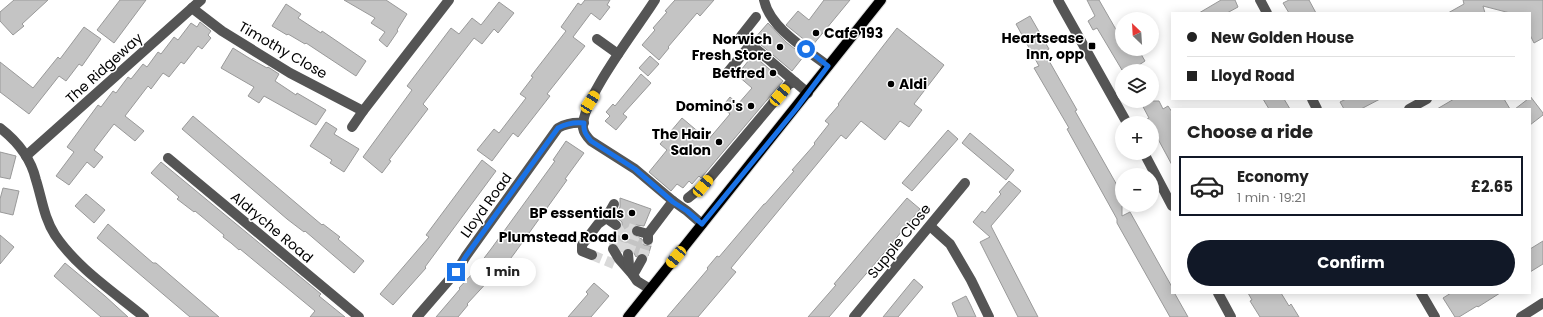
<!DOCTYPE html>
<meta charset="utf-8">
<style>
body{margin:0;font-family:Poppins,sans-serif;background:#f2f2f2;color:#222;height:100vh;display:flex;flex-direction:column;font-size:15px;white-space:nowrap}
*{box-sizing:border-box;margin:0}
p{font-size:13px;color:#767676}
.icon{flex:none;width:22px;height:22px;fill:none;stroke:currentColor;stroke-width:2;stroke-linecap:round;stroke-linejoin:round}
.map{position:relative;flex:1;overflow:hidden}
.side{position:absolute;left:1171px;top:108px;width:360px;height:186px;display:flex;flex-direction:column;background:#fff;border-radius:0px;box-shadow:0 2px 10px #0003}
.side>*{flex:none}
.guide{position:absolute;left:1171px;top:12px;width:360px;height:88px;border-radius:0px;box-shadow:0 2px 10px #0003;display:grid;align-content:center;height:88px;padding:0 16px;background:#fff}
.needle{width:26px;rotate:335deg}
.fabs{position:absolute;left:1115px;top:12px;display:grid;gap:8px}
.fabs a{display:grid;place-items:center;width:44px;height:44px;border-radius:50%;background:#fff;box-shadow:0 2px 10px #0003;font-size:20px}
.end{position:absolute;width:18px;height:18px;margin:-9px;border:5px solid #1a73e8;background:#fff;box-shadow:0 0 0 2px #fff}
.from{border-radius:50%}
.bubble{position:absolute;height:28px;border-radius:14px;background:#fff;box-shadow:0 2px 10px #0003;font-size:13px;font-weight:700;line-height:28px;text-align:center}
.car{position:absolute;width:12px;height:24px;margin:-12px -6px;border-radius:5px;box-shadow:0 0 3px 1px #0007;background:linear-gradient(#f5c518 24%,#345 0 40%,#f5c518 0 76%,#345 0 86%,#f5c518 0)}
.guide b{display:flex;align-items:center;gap:14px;height:38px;font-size:15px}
.guide b+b{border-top:1px solid #e0e0e0}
.guide i{width:10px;height:10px;background:#222}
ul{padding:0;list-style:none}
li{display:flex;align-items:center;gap:12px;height:60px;margin:0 8px 6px;padding:0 8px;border:2px solid #e0e0e0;border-radius:0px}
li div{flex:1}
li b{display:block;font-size:15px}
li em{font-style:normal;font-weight:700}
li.active{border-color:#111827}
li>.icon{width:36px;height:36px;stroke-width:1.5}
h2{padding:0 16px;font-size:18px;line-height:48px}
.action{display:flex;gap:8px;margin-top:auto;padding:8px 16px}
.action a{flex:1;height:46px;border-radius:24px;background:#111827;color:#fff;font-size:16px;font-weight:700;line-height:46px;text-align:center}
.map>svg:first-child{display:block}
.building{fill:#c4c4c4;stroke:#999}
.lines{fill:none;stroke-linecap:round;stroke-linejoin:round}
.minor-tunnel{stroke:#d9d9d9;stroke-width:10;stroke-dasharray:10 5;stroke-linecap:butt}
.major-casing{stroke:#dbdbdb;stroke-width:12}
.minor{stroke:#555;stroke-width:10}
.major{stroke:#000;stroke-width:10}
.route{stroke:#1a73e8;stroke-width:5}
.poi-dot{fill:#000;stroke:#fff;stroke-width:1.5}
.labels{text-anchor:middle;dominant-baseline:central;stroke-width:3;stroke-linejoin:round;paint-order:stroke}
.poi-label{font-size:14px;font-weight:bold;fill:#000;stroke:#fff;text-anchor:end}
.street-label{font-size:14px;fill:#000;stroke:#fff}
</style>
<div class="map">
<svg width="1543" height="317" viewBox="0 0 1543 317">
<rect width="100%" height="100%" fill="#fff"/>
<g class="building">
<path d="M14,0H48L22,24L24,26L13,35L0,21V12Z"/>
<path d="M120,0H146L114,43L97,30Z"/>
<path d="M344,0H386L407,14L397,30L398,31L387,47L379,40L385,32L371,23L375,18Z"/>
<path d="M585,0H610L607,5L610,7L600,20L591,13L573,37L585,46L547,94L550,96L518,137L513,133L492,161L477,150L494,129L499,133L526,98L520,94L533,77L531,76L566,31L561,27L578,3L581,5Z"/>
<path d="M675,0H714L700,16L697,13L668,47L669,48L659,60L642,45L655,30L653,28L667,12L665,11Z"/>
<path d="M824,0H850L812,46L786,25L798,11L809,20Z"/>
<path d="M1087,0H1099L1122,40V49H1138L1145,61L1139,65L1142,71H1123L1122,69V70L1097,28L1093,30L1088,21L1095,16Z"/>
<path d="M1221,0H1235L1238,7L1227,13H1199Z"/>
<path d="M1289,0H1309L1316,13H1289L1283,3Z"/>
<path d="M1463,0H1543V38L1534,43L1530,35V13H1510L1483,6L1485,13H1448L1464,4Z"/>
<path d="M499,2L514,13L498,33L494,29L482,44L474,38L423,104L428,109L389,160L391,161L382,173L363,157L412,90L407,86L451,28L459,34L472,18L481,25Z"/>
<path d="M286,4L301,14L298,18L321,33L322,31L366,61L356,76L306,43L305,44L288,34L287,35L272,26Z"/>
<path d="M1030,16L1049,49L1044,52L1077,110L1075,111L1122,194V216L1130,212L1172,287V293H1176L1175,294L1188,317H1170L1117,223V219L1067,129L1069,128L1034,68L1039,66L1016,24Z"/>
<path d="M200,22L211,31L208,35L211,38L202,49L198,46L184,64L181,62L169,77L163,73L151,89L148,86L125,116L144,131L135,141L114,124L94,150L103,157L94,168L87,162L69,185L56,176L74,152L67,147L98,105L101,107L113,91L116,93L128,77L131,79L143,64L147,67L158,52L161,54L174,37L178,40L191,23L197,27Z"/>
<path d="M768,23L786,42L804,56L792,71L754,39Z"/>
<path d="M84,27L101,39L82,66L79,64L66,81L59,76L29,114L0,92V62L33,88L58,57L60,59Z"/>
<path d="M897,28L944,65L914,104L922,110L909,127L900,121L885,140L861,121L846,139L841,135L731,268L736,272L698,317H667L708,269L707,268L717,256L719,257L764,204H765L794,171L792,170L815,144L814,143L829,124L825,121L839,105L838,104Z"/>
<path d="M233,48L249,58L267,68L268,67L279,74L275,81L296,95L297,93L326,110L316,125L264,96L259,103L248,96L254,87L221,68Z"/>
<path d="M753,55L783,81L701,178L699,176L692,184L689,181L683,188L677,184L671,191L649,172L667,150L660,144L682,118L708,140L730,114L722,107L730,97L738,104L752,88L737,75Z"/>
<path d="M650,56L659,64L648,76L639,68Z"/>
<path d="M641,74L651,83L623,114L627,117L616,130L605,121L610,116L606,112L613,104L615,106Z"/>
<path d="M1530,96L1543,113V115L1530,125V109H1515L1528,99H1530Z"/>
<path d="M1263,99H1284L1290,109H1269Z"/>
<path d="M1346,99H1380L1361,109H1344L1340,102Z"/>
<path d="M1454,99H1504L1510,109H1437Z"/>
<path d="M1140,101H1159L1163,109L1168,106L1172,112V165L1152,128V123H1149L1147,119L1149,118Z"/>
<path d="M193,116L322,225L323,224L340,237L338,239L364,261L354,273L305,231L304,232L287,219L182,129Z"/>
<path d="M326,122L337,129L334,134L359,149L344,172L330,163L332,160L310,146Z"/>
<path d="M948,130L958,139L912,191L902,183Z"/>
<path d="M970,133L1014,170L1006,180L962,143Z"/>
<path d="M566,141L584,153L565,179L567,180L514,254L494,280L491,278L467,304L468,305L458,317H436L460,289L459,288L472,274L491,249L555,161L553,160Z"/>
<path d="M0,152L16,156L10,179L0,177Z"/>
<path d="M482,160L496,171L425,267L426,268L393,305L380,294L429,237L426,235Z"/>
<path d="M161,162L321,294L319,296L345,317H310L315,311L240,249L239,250L231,243L223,237L224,235L195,211L194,212L177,199L179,197L151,173Z"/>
<path d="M1009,181L1021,191L991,226L1038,317H1018L980,242L990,237L973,222L982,211L985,213L993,203L1001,194L999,192Z"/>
<path d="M3,188L19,191L13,215L0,212V199Z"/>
<path d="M86,194L105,210L94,223L75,206Z"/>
<path d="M620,198L651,209L644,226L636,225L631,230L632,235L642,239L644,245L651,246L648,256L642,253L636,257L631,248H627L622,251L616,244H610L614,231H619L622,226V222L615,216L620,207Z"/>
<path d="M907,198L920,209L884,253L829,317H808L836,285L834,284Z"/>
<path d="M108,224L153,263H156L219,317H190L97,238Z"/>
<path d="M0,235L14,247L0,264Z"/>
<path d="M1543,241V264L1530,272V249Z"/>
<path d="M65,263L105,296L128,317H101L79,298L54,276Z"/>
<path d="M914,279L923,287L898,317H883Z"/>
<path d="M594,283L609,296L591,317H568L588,294L586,292Z"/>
<path d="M1248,293H1281L1289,306L1291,304L1299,317H1260L1250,301L1252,300Z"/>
<path d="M1451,293H1500L1478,307L1477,306L1459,317H1455L1443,298Z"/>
<path d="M966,296L971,306L976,317H958L952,303Z"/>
</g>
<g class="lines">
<g class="minor-tunnel">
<path d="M613,249L619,230L625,227L637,231"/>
<path d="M621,252L627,234L633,230"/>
<path d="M628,254L635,236"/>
<path d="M592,255L614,264"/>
<path d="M642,259L648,240"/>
</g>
<defs>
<path id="major" d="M628,317L881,0"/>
</defs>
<use href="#major" class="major-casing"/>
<g class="minor">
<path d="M655,0C639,26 580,101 583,128C584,134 588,138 591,141L635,169L673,201L687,211L702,224"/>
<path d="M764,0C770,28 806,49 828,66"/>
<path d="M1058,0L1127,123"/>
<path d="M1260,0L1267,13"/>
<path d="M192,8L222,31L290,73L363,111L449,0"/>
<path d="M756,17L741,36L795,82"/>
<path d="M597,39L618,54"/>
<path d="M728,72L751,44"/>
<path d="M1312,99L1317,109"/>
<path d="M1409,109L1427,99"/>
<path d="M352,127L363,111"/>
<path d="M0,128C17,141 31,159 36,180C42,199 44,218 55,235C77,268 114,292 144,317"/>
<path d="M1144,153L1172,206"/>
<path d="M26,156L201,0"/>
<path d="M168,158L359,317"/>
<path d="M688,198L703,186L789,84L795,82L808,93"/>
<path d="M614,204L606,218L616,225"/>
<path d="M930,226L950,244L971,280L989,317"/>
<path d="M637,231L648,234"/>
<path d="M648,240V234L673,201"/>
<path d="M613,249L619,259L633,275"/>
<path d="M628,254L629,265L632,271"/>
<path d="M592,255L582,251V245L598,224L606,218"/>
<path d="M642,259L633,275L637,281L650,289"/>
<path d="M1218,293L1231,317"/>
<path d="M1421,293L1435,317"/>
<path d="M417,317L456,272L466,256L558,128C567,123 574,122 584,123"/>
<path d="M854,317L965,183"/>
<path d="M1521,317L1543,303"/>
</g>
<use href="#major" class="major"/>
</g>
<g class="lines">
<path class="route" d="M456,272L466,256L558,128C567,123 574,122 584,123C583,131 586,135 591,141L635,169L673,202L687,211L702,224L796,109L828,66L806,49"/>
</g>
<g class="poi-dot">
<circle cx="816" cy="33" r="4"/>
<rect x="1088" y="42" width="8" height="8" rx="2"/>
<circle cx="780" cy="47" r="4"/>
<circle cx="773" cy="73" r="4"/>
<circle cx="891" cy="84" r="4"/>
<circle cx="751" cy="106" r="4"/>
<circle cx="719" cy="142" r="4"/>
<circle cx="632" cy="213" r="4"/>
<circle cx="625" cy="237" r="4"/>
</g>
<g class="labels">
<g class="poi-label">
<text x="824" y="33" text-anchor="start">Cafe 193</text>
<text x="1084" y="38">Heartsease<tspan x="1084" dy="16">Inn, opp</tspan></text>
<text x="772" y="39">Norwich<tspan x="772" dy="16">Fresh Store</tspan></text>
<text x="765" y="73">Betfred</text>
<text x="899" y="84" text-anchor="start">Aldi</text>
<text x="743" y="106">Domino's</text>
<text x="711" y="134">The Hair<tspan x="711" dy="16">Salon</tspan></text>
<text x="624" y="213">BP essentials</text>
<text x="617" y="237">Plumstead Road</text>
</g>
<g class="street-label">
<text transform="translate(283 50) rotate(30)">Timothy Close</text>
<text transform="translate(104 68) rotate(-42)">The Ridgeway</text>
<text transform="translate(486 205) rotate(-54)">Lloyd Road</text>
<text transform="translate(272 227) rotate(40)">Aldryche Road</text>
<text transform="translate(899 241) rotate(-51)">Supple Close</text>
</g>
</g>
</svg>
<div class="fabs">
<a><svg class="needle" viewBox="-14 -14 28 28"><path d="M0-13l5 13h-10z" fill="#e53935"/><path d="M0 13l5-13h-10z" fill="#767676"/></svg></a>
<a><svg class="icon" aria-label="layers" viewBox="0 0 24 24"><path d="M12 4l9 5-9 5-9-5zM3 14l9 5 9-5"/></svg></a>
<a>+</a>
<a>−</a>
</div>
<i class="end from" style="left:806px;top:49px"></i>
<i class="end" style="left:456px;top:272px"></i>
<div class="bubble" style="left:470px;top:258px;width:66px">1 min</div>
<i class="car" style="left:780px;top:95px;rotate:40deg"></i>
<i class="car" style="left:590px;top:102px;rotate:33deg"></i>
<i class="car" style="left:703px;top:186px;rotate:40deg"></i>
<i class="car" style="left:676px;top:257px;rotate:219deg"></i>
<div class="guide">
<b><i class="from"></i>New Golden House</b>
<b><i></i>Lloyd Road</b>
</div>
<section class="side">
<h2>Choose a ride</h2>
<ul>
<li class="active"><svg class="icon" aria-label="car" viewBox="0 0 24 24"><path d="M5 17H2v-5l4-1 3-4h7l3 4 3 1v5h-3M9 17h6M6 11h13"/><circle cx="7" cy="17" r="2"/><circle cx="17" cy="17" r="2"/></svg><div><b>Economy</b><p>1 min · 19:21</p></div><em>£2.65</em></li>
</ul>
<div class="action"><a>Confirm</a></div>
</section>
</div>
